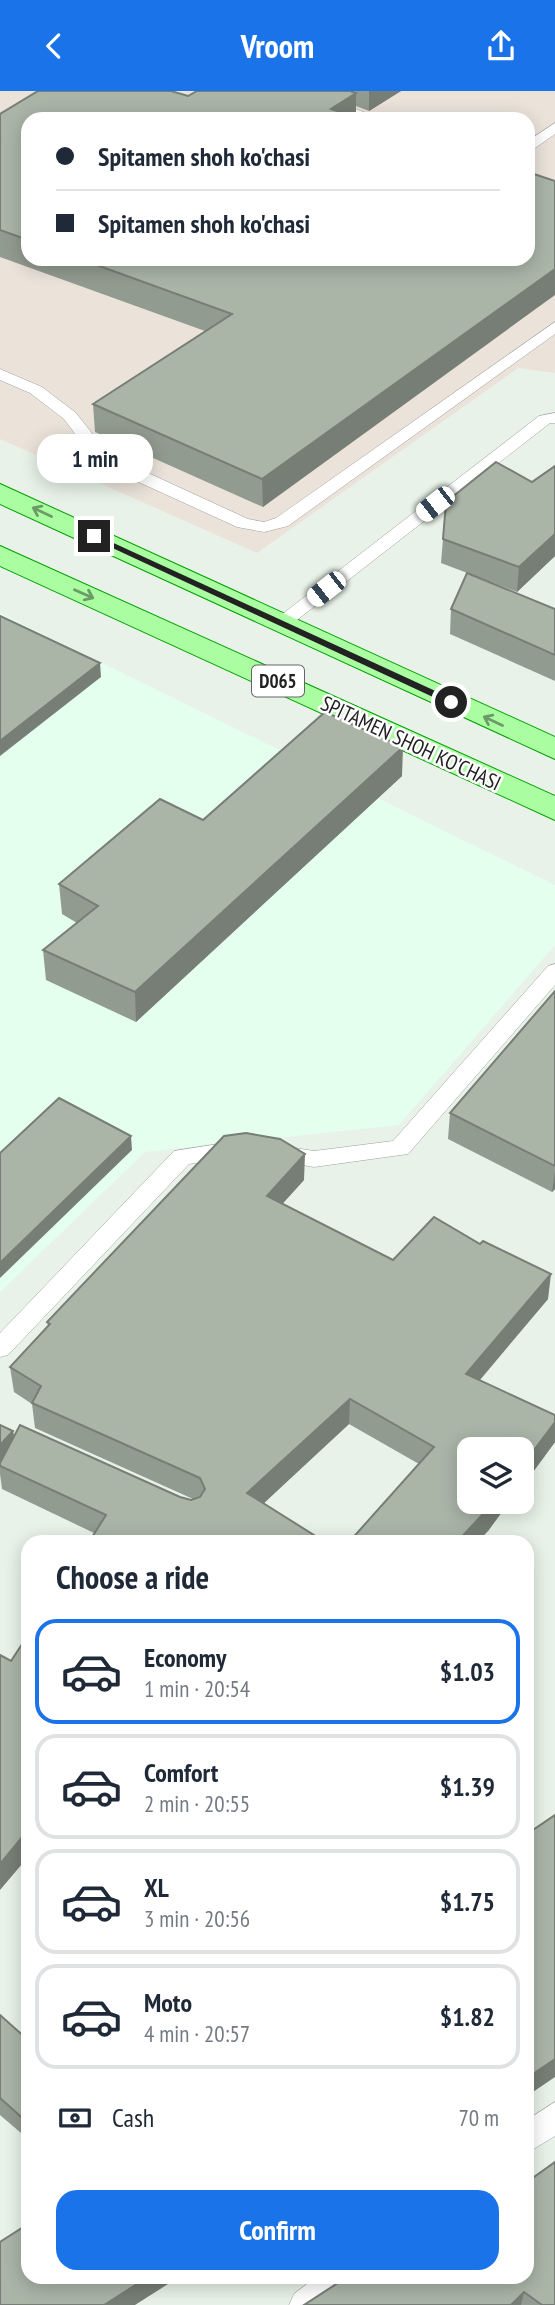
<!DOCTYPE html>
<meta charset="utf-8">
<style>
body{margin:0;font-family:"PT Sans Narrow",sans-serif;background:#f2f2f3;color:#1f2937;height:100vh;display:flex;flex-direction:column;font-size:26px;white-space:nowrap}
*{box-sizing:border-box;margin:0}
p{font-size:23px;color:#747a83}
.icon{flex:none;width:38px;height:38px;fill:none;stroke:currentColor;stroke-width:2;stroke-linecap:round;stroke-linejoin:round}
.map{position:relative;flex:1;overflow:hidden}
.panel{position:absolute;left:21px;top:1444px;width:513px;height:749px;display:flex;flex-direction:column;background:#fff;border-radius:21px;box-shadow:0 4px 18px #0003}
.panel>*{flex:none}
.hud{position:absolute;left:21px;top:21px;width:514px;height:154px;border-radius:21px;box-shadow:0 4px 18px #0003;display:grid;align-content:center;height:154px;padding:0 35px;background:#fff}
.fabs{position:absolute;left:457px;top:1346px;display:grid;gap:14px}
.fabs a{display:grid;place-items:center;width:77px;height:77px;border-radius:14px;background:#fff;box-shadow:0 4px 18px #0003;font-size:35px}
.end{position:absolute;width:32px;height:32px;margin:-16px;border:9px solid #222;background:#fff;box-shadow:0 0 0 4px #fff}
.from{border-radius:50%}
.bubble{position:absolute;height:49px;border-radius:21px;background:#fff;box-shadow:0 4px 18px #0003;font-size:23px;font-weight:800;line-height:49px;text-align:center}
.car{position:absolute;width:21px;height:42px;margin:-21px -10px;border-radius:9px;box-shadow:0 0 5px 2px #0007;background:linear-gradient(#fff 24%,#345 0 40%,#fff 0 76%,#345 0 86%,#fff 0)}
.hud b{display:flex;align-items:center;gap:24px;height:66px;font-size:26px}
.hud b+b{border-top:2px solid #e0e1e3}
.hud i{width:18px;height:18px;background:#1f2937}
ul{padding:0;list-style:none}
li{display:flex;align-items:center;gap:21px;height:105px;margin:0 14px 10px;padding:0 21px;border:4px solid #e0e1e3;border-radius:21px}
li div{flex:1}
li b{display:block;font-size:26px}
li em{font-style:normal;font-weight:800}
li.active{border-color:#1a73e8}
li>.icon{width:63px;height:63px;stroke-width:1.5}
h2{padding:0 35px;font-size:32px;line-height:84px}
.pay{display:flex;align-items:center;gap:18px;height:77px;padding:0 35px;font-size:26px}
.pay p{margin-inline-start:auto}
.primary-button{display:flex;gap:14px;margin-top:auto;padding:14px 35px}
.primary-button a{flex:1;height:80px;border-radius:21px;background:#1a73e8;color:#fff;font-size:28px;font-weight:800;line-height:80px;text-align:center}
header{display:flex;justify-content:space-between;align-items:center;height:91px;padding:0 35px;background:#1a73e8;color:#fff;font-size:32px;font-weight:800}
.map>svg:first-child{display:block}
.industrial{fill:#ebe3da;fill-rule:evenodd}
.education{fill:#e4ffed}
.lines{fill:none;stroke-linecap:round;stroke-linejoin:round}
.lane-casing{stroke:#9f9f9f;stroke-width:1}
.primary-casing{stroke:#009f00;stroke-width:2}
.lane{fill:#fff;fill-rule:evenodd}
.primary{fill:#aafea1;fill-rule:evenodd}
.wall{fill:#929b90}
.shaded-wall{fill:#777e75}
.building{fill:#aab4a7;stroke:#777e75;stroke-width:2}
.oneway{stroke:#6d9b68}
.route{fill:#222}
.labels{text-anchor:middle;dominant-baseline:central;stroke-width:5;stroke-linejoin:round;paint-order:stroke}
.shield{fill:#fff;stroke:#646464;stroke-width:2}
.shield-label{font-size:19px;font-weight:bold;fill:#222}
.street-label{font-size:21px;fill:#222;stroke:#fff}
</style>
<header><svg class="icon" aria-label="back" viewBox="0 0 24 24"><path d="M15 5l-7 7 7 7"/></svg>Vroom<svg class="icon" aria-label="share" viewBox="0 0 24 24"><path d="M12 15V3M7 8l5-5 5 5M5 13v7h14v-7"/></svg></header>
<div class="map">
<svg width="555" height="2214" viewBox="0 0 555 2214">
<rect width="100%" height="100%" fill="#e8f2e8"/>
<path class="industrial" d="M0,0H555V282L518,277L257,462L0,348ZM28,28H528V168H28Z"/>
<path class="education" d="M0,522L555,794V854L399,1034L145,1061L0,1201Z"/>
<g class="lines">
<defs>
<g id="lane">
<path d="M288,0H308L382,28H362Z"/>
<path d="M555,32V43L528,62V50Z"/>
<path d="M555,231V243L288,435L264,441L237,436L97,372L64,328L30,302L0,289V278L42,296L76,322L109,364L248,428L264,431L276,427Z"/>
<path d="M555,322V332H550L288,536H276L273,532L276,528L539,325Z"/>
<path d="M555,873V894L408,1063L314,1076L268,1068L265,1062L268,1056L276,1054L314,1060L393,1050L548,875Z"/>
<path d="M238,1050L246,1052L249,1058L246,1064L189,1073L8,1264L0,1266V1242L174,1060Z"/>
<path d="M555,2011V2045L527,2062V2029Z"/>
<path d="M316,2186H358C344,2214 319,2214 289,2214L294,2203Z"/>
</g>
<g id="primary">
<path d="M0,393L555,646V668L0,413Z"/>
<path d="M0,455L555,705V729L0,475Z"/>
</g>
</defs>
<use href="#lane" class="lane-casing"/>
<use href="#primary" class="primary-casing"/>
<use href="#lane" class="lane"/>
<use href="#primary" class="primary"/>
</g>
<g class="wall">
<path d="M197,0H401L369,20L356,15V26L28,28V168H528L263,416L95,341L93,313L205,240L0,166V23L188,5Z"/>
<path d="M555,375V465L517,501L441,472L443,448Z"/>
<path d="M451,518H555V590L450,543Z"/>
<path d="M402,685L136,931L46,889L43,859L77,832L62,823L59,793L203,729Z"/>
<path d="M555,900V1098L552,1101L448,1048L450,1022Z"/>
<path d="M304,1089L282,1113L393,1169L548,1208L479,1289L555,1324V1351L522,1396V1358L469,1410H510L488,1440L419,1373L349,1333L263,1412L94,1442L2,1398L0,1383V1334L13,1340L14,1345L180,1406L191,1409L193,1408L35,1337L32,1313L14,1301L10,1276L48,1235L47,1231Z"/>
<path d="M0,1924L28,1949V2048L0,2024Z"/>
<path d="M527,2186L555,2214H304Z"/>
</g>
<g class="shaded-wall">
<path d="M369,0H401L369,20Z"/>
<path d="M356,2V28L331,18Z"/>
<path d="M555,178V204L263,416L262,388Z"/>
<path d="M555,443V465L517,501L519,476Z"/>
<path d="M100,572L101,586L0,665V650Z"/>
<path d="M403,656L402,685L136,931L135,901Z"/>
<path d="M131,1045L132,1059L0,1187V1172Z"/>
<path d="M305,1063L304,1089L267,1130V1105Z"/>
<path d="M555,1080V1098L552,1101Z"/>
<path d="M551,1183L548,1208L464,1308L466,1283Z"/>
<path d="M350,1308L349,1333L248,1427L247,1402Z"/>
<path d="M555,1331V1351L522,1396V1375Z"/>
<path d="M13,1340L17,1365L0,1375V1354Z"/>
<path d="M495,1410H510L488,1440L478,1451H457Z"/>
<path d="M28,1739V1766L0,1799V1773Z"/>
<path d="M555,1968V1986L527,2005V1987Z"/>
<path d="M148,2186H179L135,2214H104Z"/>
<path d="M524,2201L521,2214H511Z"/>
</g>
<g class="building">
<path d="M38,0H171L188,5L197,0H350L356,2L331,18L361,28H28V149L0,139V23Z"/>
<path d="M528,81L555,90V178L262,388L93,313L232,223L80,168H528Z"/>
<path d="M496,371L532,391L555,375V443L519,476L443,448L446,411Z"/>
<path d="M467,482L555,518V564L451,518Z"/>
<path d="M0,525L100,572L0,650Z"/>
<path d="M325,621L403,656L135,901L43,859L98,815L59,793L160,708L203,729Z"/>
<path d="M555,900V1075L450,1022Z"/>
<path d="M59,1007L131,1045L0,1172V1062Z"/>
<path d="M246,1042L280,1048L305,1063L267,1105L393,1169L434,1126L480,1153L483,1150L551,1183L466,1283L555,1324V1331L522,1375V1358H469V1410H495L457,1451H349L434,1356L350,1308L247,1402L325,1451H89L106,1424L0,1375V1372L20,1334L180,1406L191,1409L200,1406L205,1398L200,1387L32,1312L41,1295L10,1276L50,1233L47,1231L224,1045Z"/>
<path d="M0,1334L13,1340L0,1354Z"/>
<path d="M28,1544V1739L0,1773V1564L11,1570Z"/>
<path d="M555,1724V1968L527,1987V1743Z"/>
<path d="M0,1924L28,1949V2032L0,2007Z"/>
<path d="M555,2071V2214H542L524,2201L511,2214H304L347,2186H527V2091Z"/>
<path d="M28,2133V2186H148L104,2214H0V2151Z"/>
</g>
<defs><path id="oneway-shaft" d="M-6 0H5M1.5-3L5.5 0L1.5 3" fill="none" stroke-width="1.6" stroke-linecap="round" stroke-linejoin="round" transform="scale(1.75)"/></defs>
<g class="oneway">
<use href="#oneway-shaft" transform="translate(42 421) rotate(-155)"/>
<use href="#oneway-shaft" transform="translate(84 503) rotate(24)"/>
<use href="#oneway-shaft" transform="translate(493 630) rotate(-155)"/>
</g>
<path class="route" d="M94,443L455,609L456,611L448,613L91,447Z"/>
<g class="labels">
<rect class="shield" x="252" y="574.5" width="52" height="31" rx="5"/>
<g class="shield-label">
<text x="278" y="590">D065</text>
</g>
<g class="street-label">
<text transform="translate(411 652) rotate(25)">SPITAMEN SHOH KO'CHASI</text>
</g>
</g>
</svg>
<div class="fabs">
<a><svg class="icon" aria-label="layers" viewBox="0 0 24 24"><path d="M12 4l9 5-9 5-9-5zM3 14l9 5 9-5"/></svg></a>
</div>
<i class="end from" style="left:451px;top:611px"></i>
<i class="end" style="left:94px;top:445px"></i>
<div class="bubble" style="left:37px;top:343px;width:116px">1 min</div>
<i class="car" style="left:435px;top:413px;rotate:232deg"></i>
<i class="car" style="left:326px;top:498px;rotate:232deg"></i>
<div class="hud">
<b><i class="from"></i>Spitamen shoh ko'chasi</b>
<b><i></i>Spitamen shoh ko'chasi</b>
</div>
<section class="panel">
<h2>Choose a ride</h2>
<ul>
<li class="active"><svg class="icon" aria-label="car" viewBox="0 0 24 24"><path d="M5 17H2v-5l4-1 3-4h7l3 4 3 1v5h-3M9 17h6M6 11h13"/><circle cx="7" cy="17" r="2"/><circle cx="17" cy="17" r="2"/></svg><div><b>Economy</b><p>1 min · 20:54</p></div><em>$1.03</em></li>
<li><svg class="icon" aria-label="car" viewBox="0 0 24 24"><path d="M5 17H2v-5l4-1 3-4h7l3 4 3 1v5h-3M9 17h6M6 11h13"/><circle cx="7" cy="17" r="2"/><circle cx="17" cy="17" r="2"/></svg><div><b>Comfort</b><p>2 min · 20:55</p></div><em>$1.39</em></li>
<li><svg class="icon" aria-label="car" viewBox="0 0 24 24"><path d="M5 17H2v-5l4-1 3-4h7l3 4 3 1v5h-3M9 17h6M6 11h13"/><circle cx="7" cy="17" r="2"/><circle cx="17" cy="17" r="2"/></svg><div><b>XL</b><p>3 min · 20:56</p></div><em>$1.75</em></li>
<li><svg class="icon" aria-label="car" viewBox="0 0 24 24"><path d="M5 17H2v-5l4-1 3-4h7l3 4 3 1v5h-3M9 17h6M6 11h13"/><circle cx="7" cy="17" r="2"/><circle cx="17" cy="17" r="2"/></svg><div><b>Moto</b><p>4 min · 20:57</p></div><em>$1.82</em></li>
</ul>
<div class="pay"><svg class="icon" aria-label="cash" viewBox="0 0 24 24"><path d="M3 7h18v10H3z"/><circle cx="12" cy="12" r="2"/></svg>Cash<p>70 m</p></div>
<div class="primary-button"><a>Confirm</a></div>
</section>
</div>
